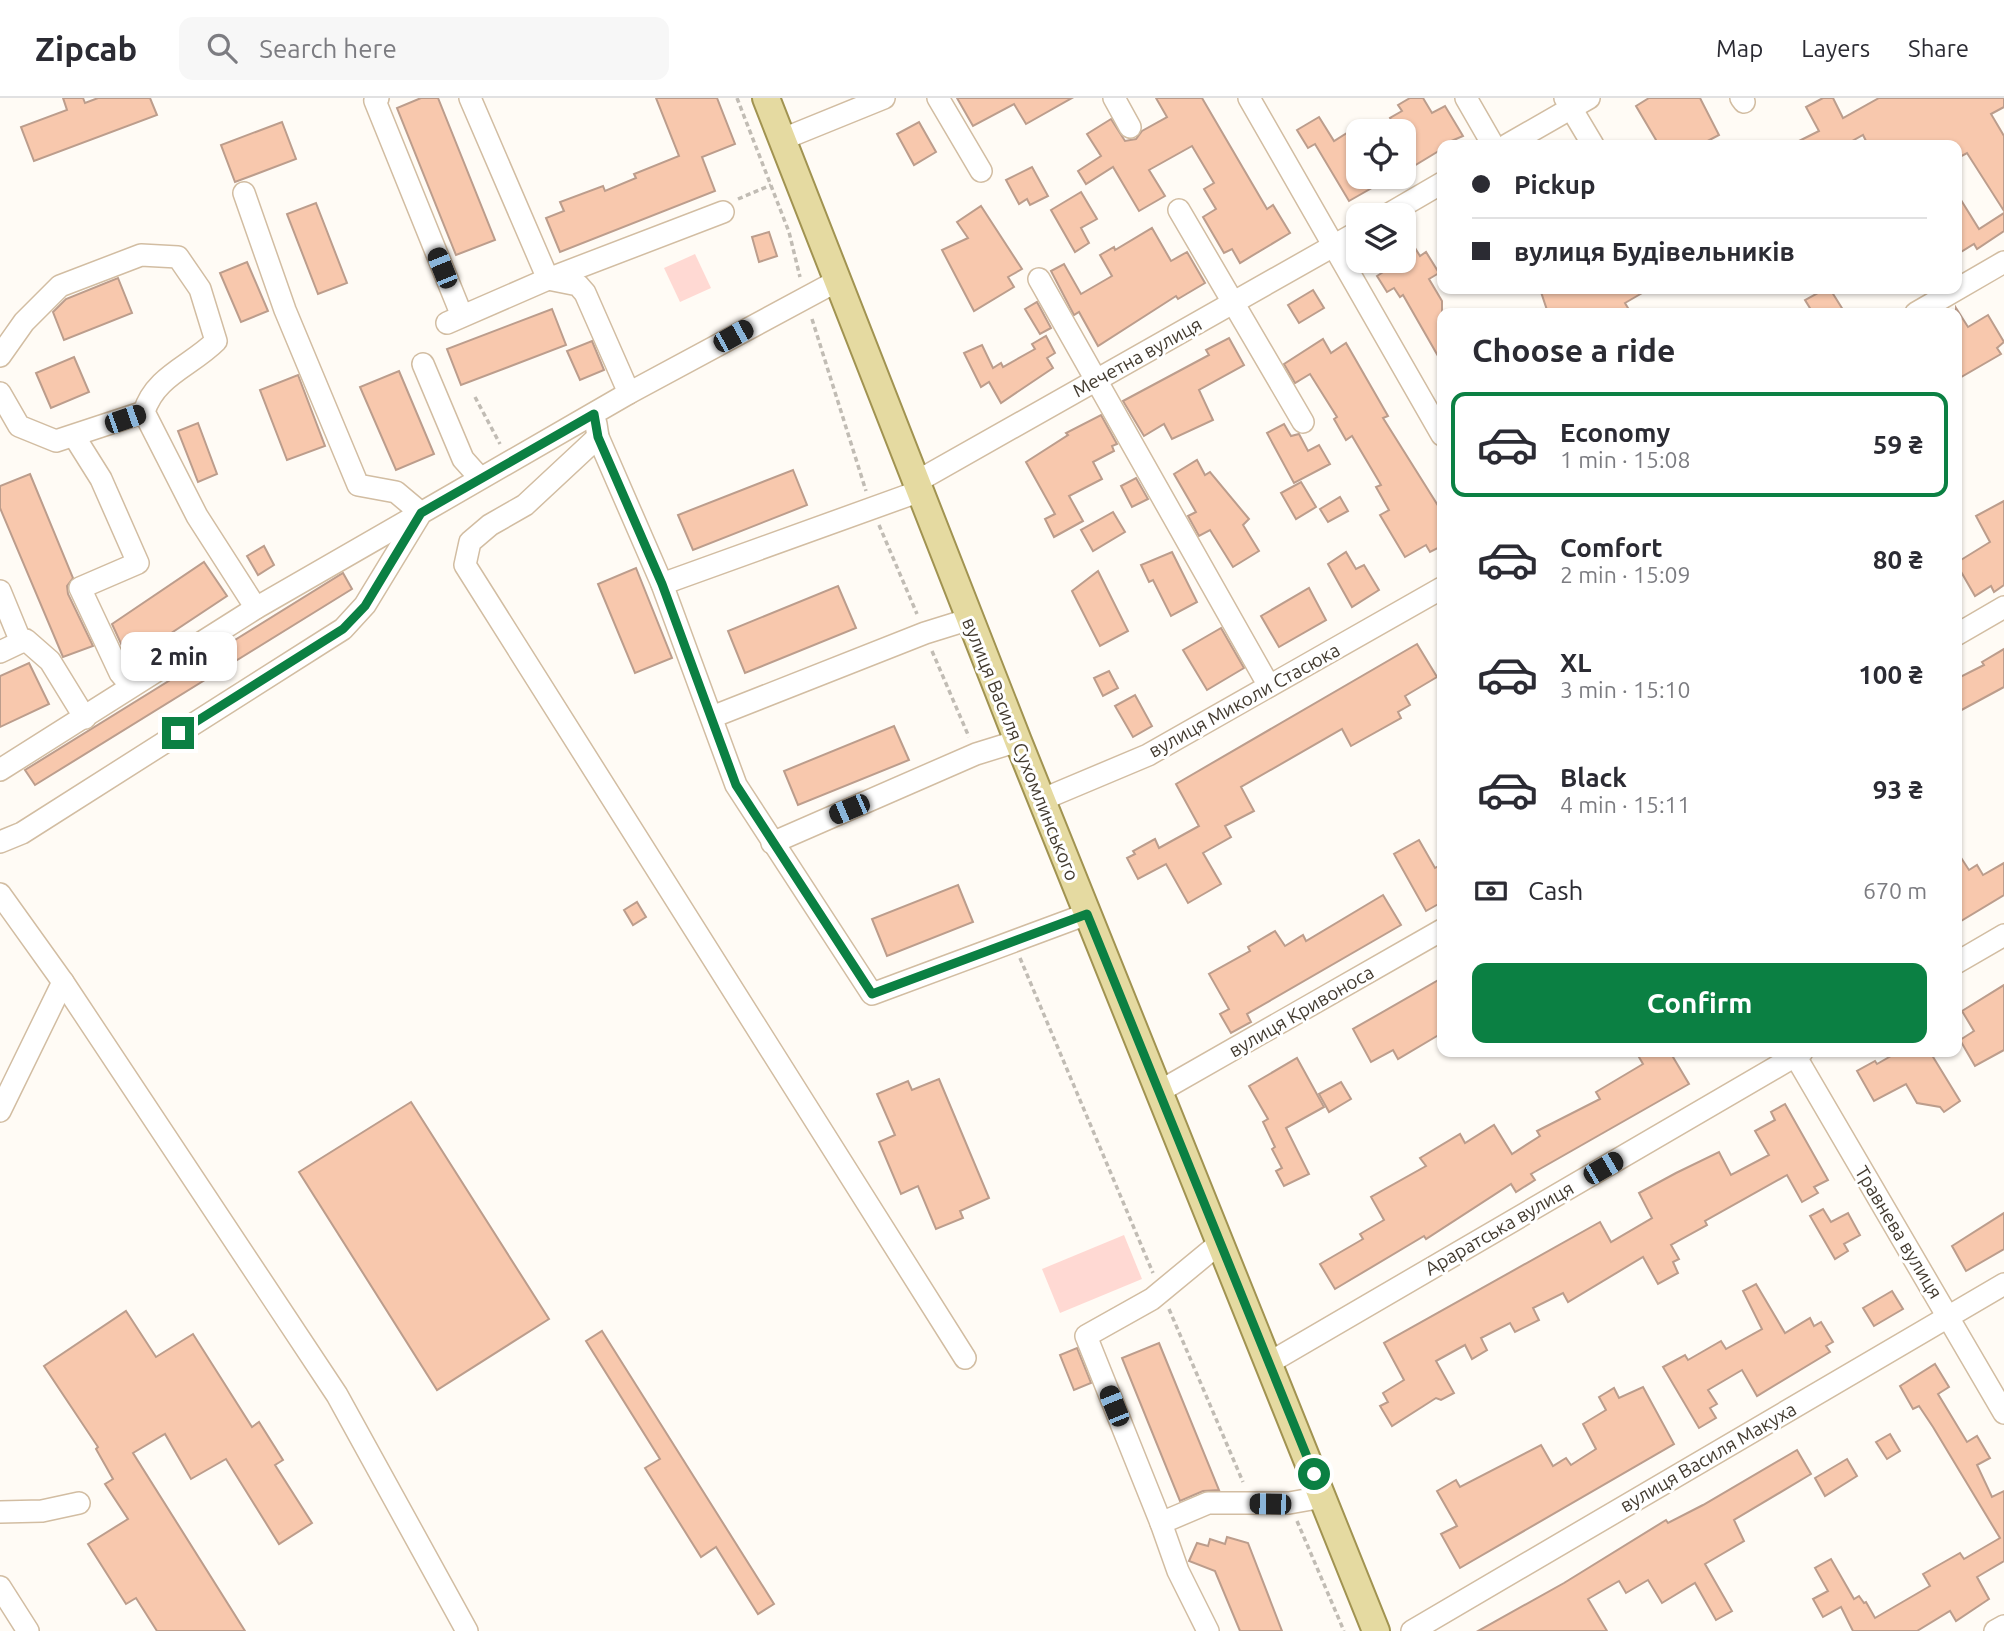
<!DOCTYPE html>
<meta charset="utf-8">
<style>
body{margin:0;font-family:Ubuntu,sans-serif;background:#f7f7f7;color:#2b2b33;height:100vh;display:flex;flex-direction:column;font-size:26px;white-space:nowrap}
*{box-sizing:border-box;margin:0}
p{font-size:23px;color:#7c7c81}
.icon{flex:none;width:38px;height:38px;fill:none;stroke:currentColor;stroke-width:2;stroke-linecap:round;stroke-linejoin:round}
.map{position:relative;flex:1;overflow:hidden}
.sheet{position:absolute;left:1437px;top:210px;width:525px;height:749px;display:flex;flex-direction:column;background:#fff;border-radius:14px;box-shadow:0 2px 5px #0004}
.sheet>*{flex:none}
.hud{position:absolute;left:1437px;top:42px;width:525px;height:154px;border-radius:14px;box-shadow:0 2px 5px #0004;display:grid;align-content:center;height:154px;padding:0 35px;background:#fff}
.controls{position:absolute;left:1346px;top:21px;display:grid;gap:14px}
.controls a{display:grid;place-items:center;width:70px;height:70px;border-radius:14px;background:#fff;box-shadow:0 2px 5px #0004;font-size:35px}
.end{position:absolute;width:32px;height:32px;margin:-16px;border:9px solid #0b8043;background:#fff;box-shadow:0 0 0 4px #fff}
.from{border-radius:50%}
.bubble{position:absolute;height:49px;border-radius:14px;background:#fff;box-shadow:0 2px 5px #0004;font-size:23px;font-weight:700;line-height:49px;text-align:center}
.car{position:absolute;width:21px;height:42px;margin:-21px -10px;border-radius:9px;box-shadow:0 0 5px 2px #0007;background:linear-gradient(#222 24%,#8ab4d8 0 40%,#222 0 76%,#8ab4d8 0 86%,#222 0)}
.hud b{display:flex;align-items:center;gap:24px;height:66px;font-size:26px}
.hud b+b{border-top:2px solid #e1e1e2}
.hud i{width:18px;height:18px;background:#2b2b33}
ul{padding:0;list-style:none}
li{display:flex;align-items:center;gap:21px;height:105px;margin:0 14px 10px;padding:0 21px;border:4px solid transparent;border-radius:14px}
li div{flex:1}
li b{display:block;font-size:26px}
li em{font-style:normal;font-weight:700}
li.active{border-color:#0b8043}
li>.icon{width:63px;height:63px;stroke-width:1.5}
h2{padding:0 35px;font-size:32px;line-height:84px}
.pay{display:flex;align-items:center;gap:18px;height:77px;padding:0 35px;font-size:26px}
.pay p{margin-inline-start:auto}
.button{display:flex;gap:14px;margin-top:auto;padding:14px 35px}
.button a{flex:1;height:80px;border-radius:14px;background:#0b8043;color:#fff;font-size:28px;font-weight:700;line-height:80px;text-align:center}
header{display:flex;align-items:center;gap:42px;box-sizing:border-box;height:98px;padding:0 35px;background:#fff;border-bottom:2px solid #e1e1e2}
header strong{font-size:33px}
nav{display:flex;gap:38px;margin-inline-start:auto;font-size:24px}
.search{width:490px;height:63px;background:#f7f7f7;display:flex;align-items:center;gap:18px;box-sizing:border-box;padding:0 24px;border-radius:14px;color:#7c7c81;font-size:26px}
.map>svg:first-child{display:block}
.green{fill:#ffd9d3}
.building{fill:#f8c8ad;stroke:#bc9d8c;stroke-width:2}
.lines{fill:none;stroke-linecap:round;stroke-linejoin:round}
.minor-casing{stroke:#d2bda2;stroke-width:24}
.major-casing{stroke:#a19351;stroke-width:30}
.path{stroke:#c1bcb4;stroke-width:3.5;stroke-dasharray:5 3.5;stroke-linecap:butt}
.minor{stroke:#fff;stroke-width:21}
.major{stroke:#e5daa1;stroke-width:26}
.route{stroke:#0b8043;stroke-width:9}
.labels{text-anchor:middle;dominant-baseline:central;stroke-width:6;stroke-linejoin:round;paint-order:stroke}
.street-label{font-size:19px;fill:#433b30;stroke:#fff}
</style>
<header>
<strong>Zipcab</strong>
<div class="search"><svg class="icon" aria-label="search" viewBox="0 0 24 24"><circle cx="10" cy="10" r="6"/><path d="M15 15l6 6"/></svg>Search here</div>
<nav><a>Map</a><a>Layers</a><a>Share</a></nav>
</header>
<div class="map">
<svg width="2004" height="1533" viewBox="0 0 2004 1533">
<rect width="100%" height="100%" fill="#fffbf5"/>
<g class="green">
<path d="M695,156L711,190L680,204L664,170Z"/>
<path d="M1124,1137L1142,1181L1060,1215L1042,1171Z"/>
</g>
<g class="building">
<path d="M63,0H83L85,5L98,0H150L157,17L34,63L21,29L67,12Z"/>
<path d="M421,0H438L495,142L456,157L397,10Z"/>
<path d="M656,0H717L735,46L702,59L715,93L560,154L546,120L564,113L560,104L603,88L605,93L636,80L634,76L679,58Z"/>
<path d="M957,0H1072L1026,26L1014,6L973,28Z"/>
<path d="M1156,0H1202L1267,111L1273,107L1290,135L1240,165L1232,151L1224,155L1203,119L1216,111L1204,91L1214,85L1192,48L1149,72L1165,98L1139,113L1113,69L1086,86L1078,73L1101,58L1087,36L1111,21L1125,43L1136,41L1142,33L1167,19Z"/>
<path d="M1410,0H1423L1432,15L1445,8L1463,38L1442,47V51L1404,74V33H1397L1390,20L1402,13L1398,7Z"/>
<path d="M1649,0H1700L1719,37L1700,47H1659L1636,8Z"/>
<path d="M1823,0H1833L1843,20L1879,0H2004V9L1991,16L2004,38V113L1967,55L1956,61V47H1868L1863,37L1845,47H1791L1819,33L1806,9Z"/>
<path d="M1319,19L1334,43L1358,28V79H1391L1349,103L1315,46L1308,50L1297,32Z"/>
<path d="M282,24L296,61L235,84L221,47Z"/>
<path d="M919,24L936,54L914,67L897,36Z"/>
<path d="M1032,69L1048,98L1030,107L1027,101L1019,106L1006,82Z"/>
<path d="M1081,94L1097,121L1081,130L1089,145L1075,154L1051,112Z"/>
<path d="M1956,94L1979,131L2004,115V133L1977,151L1974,146L1956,157Z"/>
<path d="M316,105L347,185L318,196L287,116Z"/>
<path d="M981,108L1022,171L1008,179L1014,189L974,213L942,152L968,140L957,124Z"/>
<path d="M1152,130L1171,163L1187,154L1205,185L1178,201L1176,198L1098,248L1079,214L1074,217L1051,173L1064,166L1081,196L1112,178L1100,157L1114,149L1115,152Z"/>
<path d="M1404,132L1420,158L1426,154L1439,175L1429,181L1442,203V265L1403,197L1400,199L1394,190L1387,194L1377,178L1391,169L1387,163H1404Z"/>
<path d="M769,134L777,158L759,164L752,139Z"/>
<path d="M247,164L268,213L241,224L220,175Z"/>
<path d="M118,180L132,215L64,242L53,214L66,201Z"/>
<path d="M1540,191H1649L1625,205L1631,215H1548Z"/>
<path d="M1825,191H1830L1845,215H1813L1805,202Z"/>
<path d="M1313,192L1324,210L1299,225L1288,207Z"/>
<path d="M1037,204L1051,230L1040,236L1025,211Z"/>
<path d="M1956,210L1968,229L1988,217L2004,244L1997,250L2001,256L1956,282Z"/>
<path d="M552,211L566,247L461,287L447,251Z"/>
<path d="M1046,238L1055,255L1047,260L1053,270L1001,305L989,284L981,289L964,255L982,247L993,270L1001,265L1003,269L1035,251L1032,246Z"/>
<path d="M1229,240L1244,267L1199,292L1213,322L1172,341L1164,326L1144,338L1123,303L1209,257L1206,252Z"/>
<path d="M1323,241L1331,255L1346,245L1388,318L1383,320L1442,414V448L1430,454L1426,447L1405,459L1380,417L1389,412L1376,389L1381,387L1352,338L1346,342L1334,321L1337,319L1310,276L1295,285L1284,266Z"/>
<path d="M592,243L604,272L580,282L567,253Z"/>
<path d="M74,259L89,294L51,310L36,275Z"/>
<path d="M399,273L434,356L396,372L360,289Z"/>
<path d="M298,277L325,348L287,362L260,292Z"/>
<path d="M1101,317L1117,346L1112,348L1114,353L1093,364L1102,381L1069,398L1083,423L1054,439L1045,421L1055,416L1026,364L1068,337L1066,335Z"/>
<path d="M198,325L217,376L198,384L178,333Z"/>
<path d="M1284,326L1291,338L1299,336L1308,353L1319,347L1330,366L1294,385L1267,335Z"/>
<path d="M1197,362L1205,377L1210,374L1249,421L1243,427L1259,453L1233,469L1210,432L1199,438L1188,418L1196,414L1174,376Z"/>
<path d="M793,372L807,407L693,452L678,417Z"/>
<path d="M30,376L73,480L67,488L68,496L93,548L63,559L0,410V388Z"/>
<path d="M1136,380L1148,401L1132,409L1121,388Z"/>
<path d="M1301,384L1316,409L1296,421L1281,395Z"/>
<path d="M1340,399L1348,413L1328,424L1320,411Z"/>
<path d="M2004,403V487L1994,494L1991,488L1975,498L1956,465L1990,444L1976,418Z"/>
<path d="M1113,414L1125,434L1093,453L1081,432Z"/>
<path d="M264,448L274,467L258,477L247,458Z"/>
<path d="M1172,454L1197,504L1171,518L1153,482L1149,484L1141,467Z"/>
<path d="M1346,454L1356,471L1364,467L1379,492L1352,509L1328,466Z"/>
<path d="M204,464L227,498L129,563L112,526Z"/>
<path d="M636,470L672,560L635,575L598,486Z"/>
<path d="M1098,473L1128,533L1100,548L1072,493Z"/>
<path d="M343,475L352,491L35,687L25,672Z"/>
<path d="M838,488L856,530L745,575L728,533Z"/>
<path d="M1309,490L1326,522L1279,549L1261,518Z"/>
<path d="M1221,530L1244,570L1207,592L1183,552Z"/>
<path d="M1417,546L1437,579L1405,598L1410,607L1398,614L1401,620L1351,648L1342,631L1241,689L1254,713L1225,728L1231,739L1203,755L1221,786L1188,805L1166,766L1138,781L1127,760L1135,756L1133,753L1155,741L1159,750L1199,728L1176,686Z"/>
<path d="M2004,551V589L1956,615V581L1984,567L1982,564Z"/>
<path d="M29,565L49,606L0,629V578Z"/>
<path d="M1109,573L1118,590L1103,598L1094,580Z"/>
<path d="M1135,597L1152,628L1133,639L1115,608Z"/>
<path d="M894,628L909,662L798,707L784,673Z"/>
<path d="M1419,742L1435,770L1442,766V804L1426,813L1394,756Z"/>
<path d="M1956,752L1969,772L1977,767L1983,777L2004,765V797L1956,826Z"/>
<path d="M958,787L973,824L887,858L872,821Z"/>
<path d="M1383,797L1401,827L1247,916L1251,924L1231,935L1220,916L1229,911L1209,876L1250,853L1248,849L1275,833L1285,848L1303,837L1306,843Z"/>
<path d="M637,804L646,819L633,827L624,812Z"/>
<path d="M1442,880V935L1398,961L1393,952L1371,964L1353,931Z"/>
<path d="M2004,887V952L1975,968L1960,942L1974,933L1962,913Z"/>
<path d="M1636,954H1670L1689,986L1531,1076L1535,1082L1516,1094L1511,1086L1426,1141L1424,1138L1335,1191L1320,1166L1363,1141L1360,1136L1384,1122L1371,1099L1426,1068L1420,1060L1460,1036L1465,1045L1494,1027L1512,1056L1540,1038L1537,1033L1600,1001L1596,994L1643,966Z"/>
<path d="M1898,954H1930L1960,1003L1944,1014L1940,1009L1917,1005L1906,986L1874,1003L1857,973L1875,963L1877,966Z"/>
<path d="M1297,960L1324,1009L1286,1030L1309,1076L1284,1088L1276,1073L1282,1070L1272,1051L1275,1049L1263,1024L1268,1021L1249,988Z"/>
<path d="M939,981L989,1100L960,1113L963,1120L936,1131L918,1088L901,1096L879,1044L895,1037L877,996L908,983L912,992Z"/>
<path d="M1341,984L1351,1001L1329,1014L1319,996Z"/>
<path d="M411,1004L549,1221L437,1292L299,1074Z"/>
<path d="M1785,1006L1828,1082L1814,1089L1818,1095L1802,1104L1787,1077L1705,1123L1707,1127L1671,1147L1679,1161L1673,1164L1678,1175L1658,1186L1643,1159L1568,1204L1563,1195L1533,1210L1539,1222L1515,1234L1510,1225L1481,1240L1487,1252L1472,1261L1465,1247L1436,1263L1454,1295L1441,1302L1436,1300L1392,1328L1380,1308L1388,1304L1383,1295L1404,1282L1384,1245L1600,1124L1611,1144L1652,1120L1639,1095L1676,1075L1719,1054L1731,1077L1769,1057L1755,1033L1775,1022L1771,1014Z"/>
<path d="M1823,1111L1831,1124L1848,1115L1860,1137L1844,1146L1848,1153L1835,1161L1810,1118Z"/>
<path d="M2004,1115V1151L1966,1173L1952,1148Z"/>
<path d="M1756,1186L1785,1235L1810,1220L1814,1228L1821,1224L1833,1244L1826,1248L1830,1254L1757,1298L1742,1272L1708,1292L1717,1306L1710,1310L1716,1320L1699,1330L1663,1269L1685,1257L1688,1262L1721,1243L1726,1251L1762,1231L1743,1193Z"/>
<path d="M1892,1193L1903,1211L1874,1228L1863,1210Z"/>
<path d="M126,1213L156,1259L193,1236L252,1329L259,1324L283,1362L275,1367L312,1425L279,1446L226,1361L191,1381L165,1336L133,1355L245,1533H157L136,1500L126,1506L88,1446L128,1421L105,1386L113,1381L96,1351L98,1349L44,1268Z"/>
<path d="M602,1233L774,1506L758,1516L716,1449L701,1459L645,1370L660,1361L586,1243Z"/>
<path d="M1159,1245L1219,1392L1203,1393L1180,1403L1122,1260Z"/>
<path d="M1077,1250L1091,1285L1074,1292L1060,1257Z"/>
<path d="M1935,1266L1949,1289L1938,1296L1967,1344L1977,1338L1990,1360L1977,1367L1992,1399L2004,1393V1463L1977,1479L1989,1501L1956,1523L1950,1513L1917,1533H1853L1841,1509L1823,1519L1813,1501L1828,1493L1815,1470L1831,1461L1854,1501L1859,1498L1864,1505L1866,1504L1875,1520L1930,1488L1923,1476L1960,1455L1964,1461L2000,1440L1933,1329L1919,1308L1913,1311L1900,1288Z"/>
<path d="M1643,1289L1674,1346L1460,1470L1441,1436L1457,1428L1437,1393L1456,1382L1460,1389L1541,1347L1553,1368L1566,1360L1571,1367L1596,1351L1583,1326L1606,1312L1599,1299L1614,1290L1619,1300Z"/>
<path d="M1890,1336L1900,1353L1887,1361L1876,1344Z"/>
<path d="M1797,1352L1811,1376L1734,1422L1744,1443L1705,1466L1732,1513L1716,1522L1695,1485L1662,1505L1648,1482L1626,1495L1619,1483L1588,1501L1607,1533H1478L1564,1485L1666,1422L1668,1425L1703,1407Z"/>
<path d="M1847,1361L1857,1378L1825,1398L1815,1380Z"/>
<path d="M1227,1439L1248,1445L1282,1533H1240L1215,1473L1189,1463L1197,1445L1208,1448L1210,1441L1225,1446Z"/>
</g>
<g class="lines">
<defs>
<g id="minor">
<path d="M378,0L375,3L462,218"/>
<path d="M470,0L548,181L578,187L585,195L629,295"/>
<path d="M938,0L981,73"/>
<path d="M1114,0L1130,29"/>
<path d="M1249,0L1442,337"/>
<path d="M1466,0L1493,47"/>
<path d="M1565,0L1593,47"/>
<path d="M1741,0L1744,4"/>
<path d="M783,41L884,0"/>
<path d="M1507,47L1589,0"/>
<path d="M1179,112L1303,324"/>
<path d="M1387,117L1442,85"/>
<path d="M1039,181L1269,588"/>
<path d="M1916,215L2004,164"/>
<path d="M447,225L548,181L723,114"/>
<path d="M0,258L24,224L60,188L141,157L178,159L200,191L216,243C191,268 155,278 144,314L197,418L256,510"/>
<path d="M423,266L463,361L480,380"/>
<path d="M0,295L19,328L56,343L144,314"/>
<path d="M596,326L598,339L662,486L736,687L872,896L1087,816"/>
<path d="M74,338L101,381L138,465L80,490L120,575L131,588"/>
<path d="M598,339L525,407L490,427L470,444L465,467L965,1260"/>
<path d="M916,384L1358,134"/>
<path d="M662,486L920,393"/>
<path d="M0,493L21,544L26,542L50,563L85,620"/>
<path d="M1956,537L2004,509"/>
<path d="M0,554L21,544"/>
<path d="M712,619L925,535L970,521"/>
<path d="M0,672L256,510L421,415L396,394L358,387L285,212L244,95"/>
<path d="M1041,702L1148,657L1442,490"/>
<path d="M0,744L22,735L343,531L365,507L421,415L629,295L837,183"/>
<path d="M772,745L976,656L1018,643"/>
<path d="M0,796L63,884L337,1297L467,1533"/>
<path d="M1956,865L2004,837"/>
<path d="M1793,954L2004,1315"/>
<path d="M1160,993L1442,832"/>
<path d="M0,1013L63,884"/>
<path d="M1221,1144L1152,1201L1086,1238L1161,1425L1208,1405H1289L1323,1399"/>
<path d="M1269,1265L1802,954"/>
<path d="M0,1414L42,1413L79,1405"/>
<path d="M1161,1425L1178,1473L1208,1533"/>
<path d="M0,1489L28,1533"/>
<path d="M1412,1533L2004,1186"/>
<path d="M1995,1533L2004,1528"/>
</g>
<path id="major" d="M766,0L1018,643L1376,1533"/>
</defs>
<use href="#minor" class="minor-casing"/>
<use href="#major" class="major-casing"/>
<g class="path">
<path d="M737,0L789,134L800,179"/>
<path d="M738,101L771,87"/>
<path d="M812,221L866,393"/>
<path d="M475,299L500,346"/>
<path d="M879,427L917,516"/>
<path d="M932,553L969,639"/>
<path d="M1020,860L1153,1175"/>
<path d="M1169,1211L1243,1384"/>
<path d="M1297,1423L1344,1533"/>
</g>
<use href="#minor" class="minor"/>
<use href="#major" class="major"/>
</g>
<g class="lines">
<path class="route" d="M178,635L343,531L365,508L421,415L594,316L598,339L662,486L736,687L872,896L1087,816L1314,1376"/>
</g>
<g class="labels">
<g class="street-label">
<text transform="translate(1137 259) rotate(-29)">Мечетна вулиця</text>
<text transform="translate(1244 602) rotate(-29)">вулиця Миколи Стасюка</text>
<text transform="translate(1021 651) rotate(68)">вулиця Василя Сухомлинського</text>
<text transform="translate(1301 913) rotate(-30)">вулиця Кривоноса</text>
<text transform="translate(1499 1130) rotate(-30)">Араратська вулиця</text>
<text transform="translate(1899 1134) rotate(59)">Травнева вулиця</text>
<text transform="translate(1708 1359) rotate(-30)">вулиця Василя Макуха</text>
</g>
</g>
</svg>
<div class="controls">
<a><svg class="icon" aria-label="locate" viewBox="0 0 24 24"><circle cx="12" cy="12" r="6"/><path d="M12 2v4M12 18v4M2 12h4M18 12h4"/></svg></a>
<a><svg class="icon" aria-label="layers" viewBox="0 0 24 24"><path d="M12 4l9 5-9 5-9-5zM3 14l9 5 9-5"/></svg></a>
</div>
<i class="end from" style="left:1314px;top:1376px"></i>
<i class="end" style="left:178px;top:635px"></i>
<div class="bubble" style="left:121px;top:534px;width:116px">2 min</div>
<i class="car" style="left:442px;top:170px;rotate:338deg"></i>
<i class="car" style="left:733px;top:238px;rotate:61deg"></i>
<i class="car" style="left:125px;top:321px;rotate:71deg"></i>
<i class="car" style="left:849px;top:711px;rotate:247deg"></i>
<i class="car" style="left:1603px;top:1070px;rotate:60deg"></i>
<i class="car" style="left:1114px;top:1308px;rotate:338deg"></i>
<i class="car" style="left:1270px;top:1406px;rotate:271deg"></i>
<div class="hud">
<b><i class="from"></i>Pickup</b>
<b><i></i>вулиця Будівельників</b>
</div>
<section class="sheet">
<h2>Choose a ride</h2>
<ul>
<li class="active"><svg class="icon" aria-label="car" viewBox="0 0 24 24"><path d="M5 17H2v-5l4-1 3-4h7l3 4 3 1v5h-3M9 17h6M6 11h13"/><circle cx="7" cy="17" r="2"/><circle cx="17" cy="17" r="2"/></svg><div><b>Economy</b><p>1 min · 15:08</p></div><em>59 ₴</em></li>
<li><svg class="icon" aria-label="car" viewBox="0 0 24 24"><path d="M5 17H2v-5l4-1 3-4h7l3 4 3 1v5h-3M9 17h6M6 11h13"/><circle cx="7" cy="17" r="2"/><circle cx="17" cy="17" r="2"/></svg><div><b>Comfort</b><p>2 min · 15:09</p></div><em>80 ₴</em></li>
<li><svg class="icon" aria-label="car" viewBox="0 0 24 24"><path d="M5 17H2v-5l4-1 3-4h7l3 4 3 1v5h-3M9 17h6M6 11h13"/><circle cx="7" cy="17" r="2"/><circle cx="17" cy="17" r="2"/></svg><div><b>XL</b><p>3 min · 15:10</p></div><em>100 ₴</em></li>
<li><svg class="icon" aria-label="car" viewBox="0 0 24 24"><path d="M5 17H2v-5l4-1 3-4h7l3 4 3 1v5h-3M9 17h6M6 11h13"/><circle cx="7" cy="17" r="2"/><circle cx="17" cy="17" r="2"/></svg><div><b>Black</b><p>4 min · 15:11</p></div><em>93 ₴</em></li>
</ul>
<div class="pay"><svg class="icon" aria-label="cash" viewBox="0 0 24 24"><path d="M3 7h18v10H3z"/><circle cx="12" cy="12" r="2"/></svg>Cash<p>670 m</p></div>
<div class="button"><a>Confirm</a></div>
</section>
</div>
